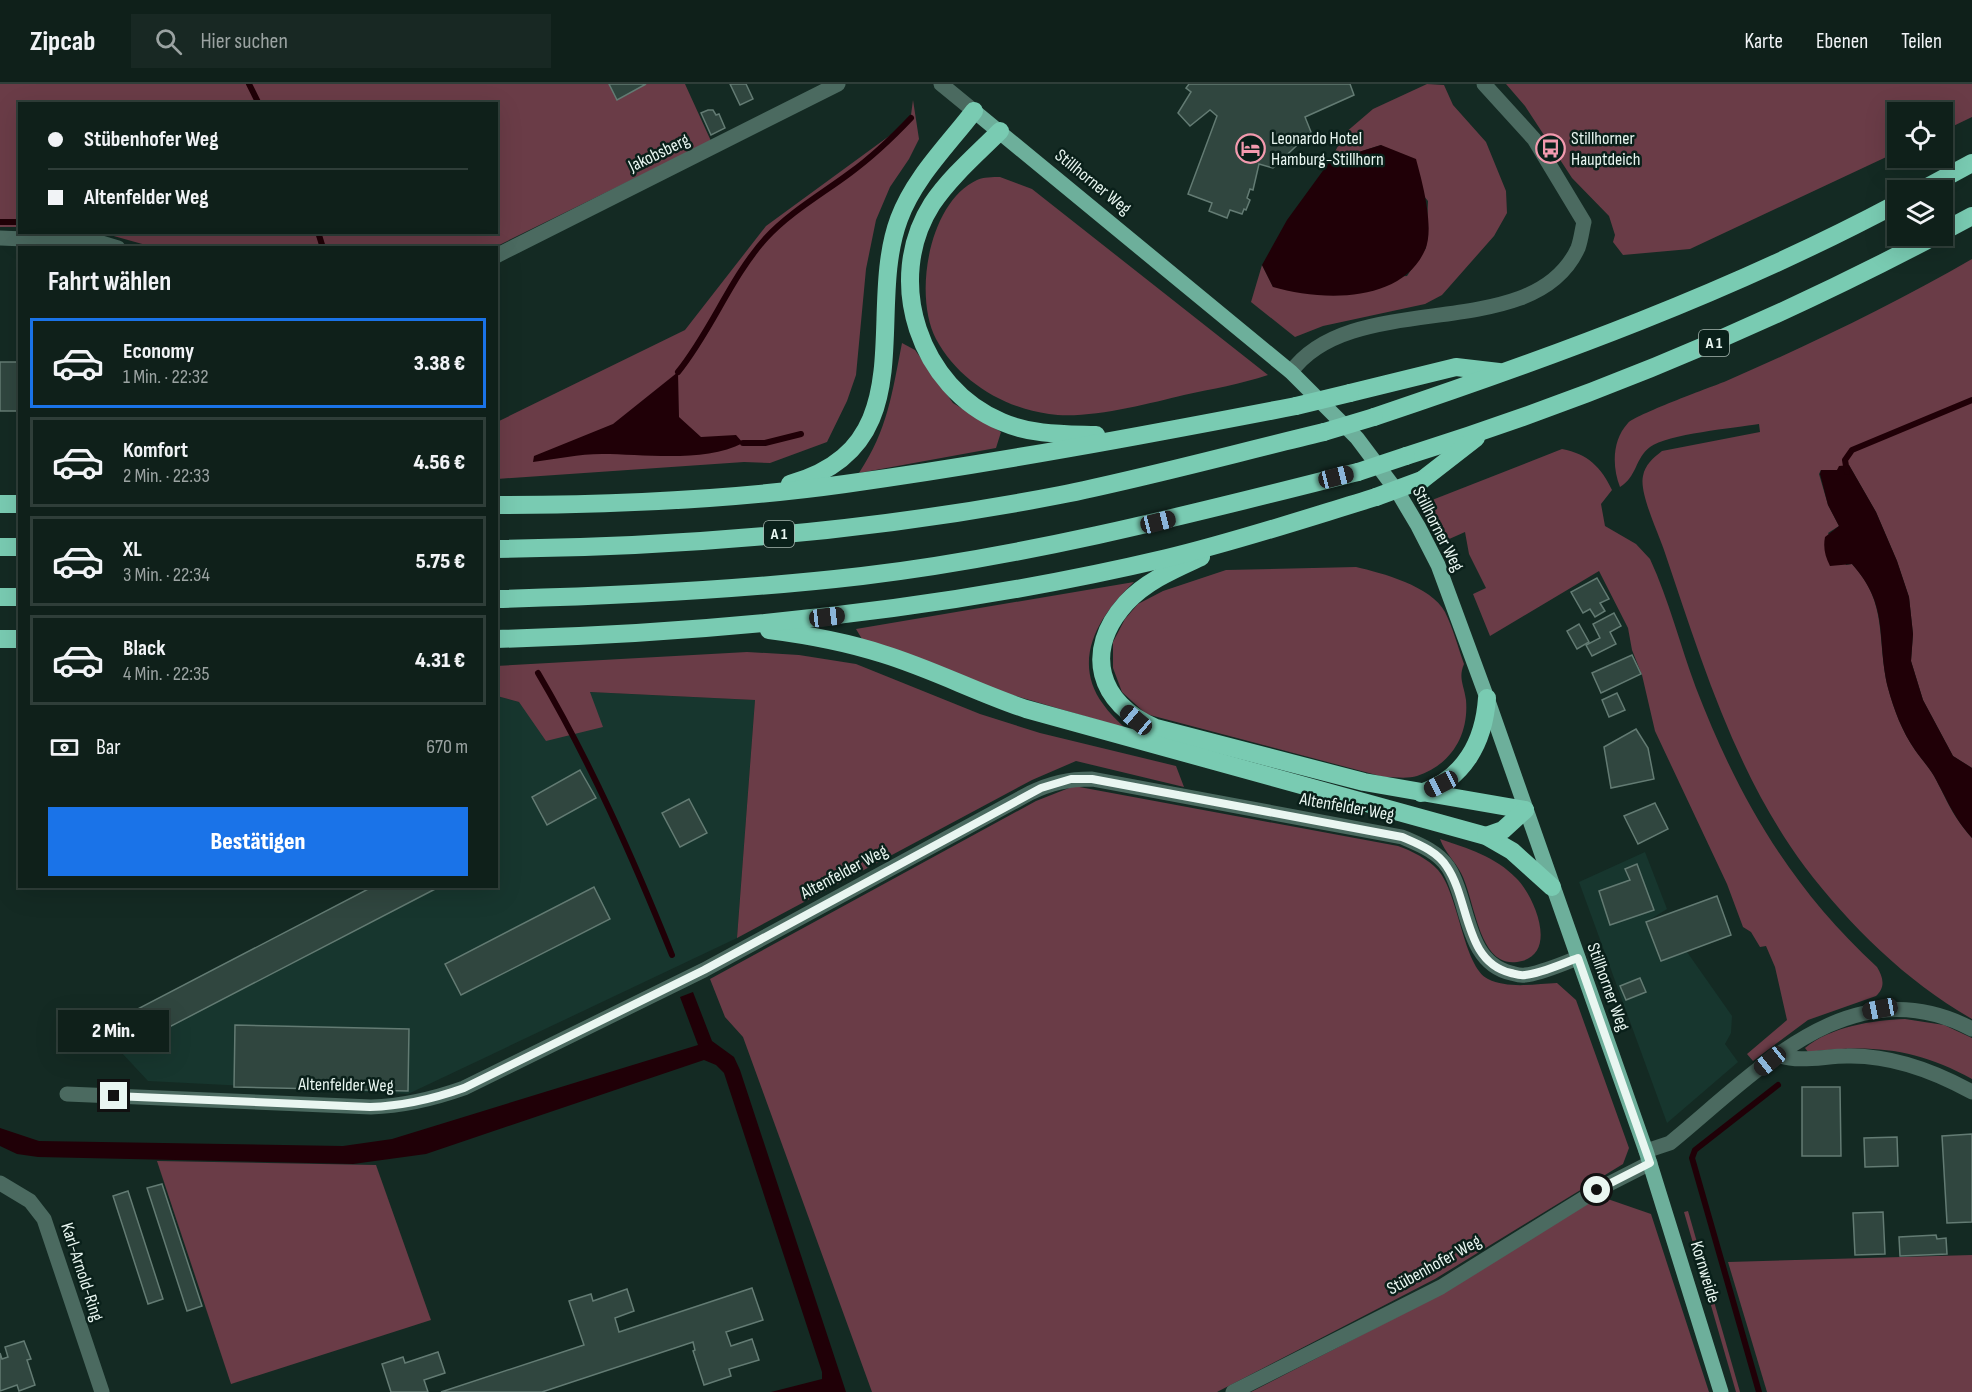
<!DOCTYPE html>
<html lang="de">
<meta charset="utf-8">
<style>
body{margin:0;font-family:"Sofia Sans Condensed",sans-serif;background:#182823;color:#f1f3f6;height:100vh;display:flex;flex-direction:column;font-size:22px;white-space:nowrap}
*{box-sizing:border-box;margin:0}
p{font-size:20px;color:#9ba3a2}
.icon{flex:none;width:33px;height:33px;fill:none;stroke:currentColor;stroke-width:2;stroke-linecap:round;stroke-linejoin:round}
.map{position:relative;flex:1;overflow:hidden}
.sheet{position:absolute;left:18px;top:162px;width:480px;height:642px;display:flex;flex-direction:column;background:#0f201a;border-radius:0px;box-shadow:0 6px 24px #0002,0 0 0 2px #2f3e39}
.sheet>*{flex:none}
.banner{position:absolute;left:18px;top:18px;width:480px;height:132px;border-radius:0px;box-shadow:0 6px 24px #0002,0 0 0 2px #2f3e39;display:grid;align-content:center;height:132px;padding:0 30px;background:#0f201a}
.buttons{position:absolute;left:1887px;top:18px;display:grid;gap:12px}
.buttons a{display:grid;place-items:center;width:66px;height:66px;border-radius:0px;background:#0f201a;box-shadow:0 6px 24px #0002,0 0 0 2px #2f3e39;font-size:30px}
.end{position:absolute;width:27px;height:27px;margin:-14px;border:8px solid #e9f6f1;background:#111;box-shadow:0 0 0 3px #111}
.from{border-radius:50%}
.bubble{position:absolute;height:42px;border-radius:0px;background:#0f201a;box-shadow:0 6px 24px #0002,0 0 0 2px #2f3e39;font-size:20px;font-weight:800;line-height:42px;text-align:center}
.car{position:absolute;width:18px;height:36px;margin:-18px -9px;border-radius:8px;box-shadow:0 0 4px 2px #0007;background:linear-gradient(#222 24%,#8ab4d8 0 40%,#222 0 76%,#8ab4d8 0 86%,#222 0)}
.banner b{display:flex;align-items:center;gap:21px;height:57px;font-size:22px}
.banner b+b{border-top:2px solid #2f3e39}
.banner i{width:15px;height:15px;background:#f1f3f6}
ul{padding:0;list-style:none}
li{display:flex;align-items:center;gap:18px;height:90px;margin:0 12px 9px;padding:0 18px;border:3px solid #2f3e39;border-radius:0px}
li div{flex:1}
li b{display:block;font-size:22px}
li em{font-style:normal;font-weight:800}
li.selected{border-color:#1a73e8}
li>.icon{width:54px;height:54px;stroke-width:1.5}
h2{padding:0 30px;font-size:27px;line-height:72px}
.pay{display:flex;align-items:center;gap:15px;height:66px;padding:0 30px;font-size:22px}
.pay p{margin-inline-start:auto}
.cta{display:flex;gap:12px;margin-top:auto;padding:12px 30px}
.cta a{flex:1;height:69px;border-radius:0px;background:#1a73e8;color:#fff;font-size:24px;font-weight:800;line-height:69px;text-align:center}
header{display:flex;align-items:center;gap:36px;box-sizing:border-box;height:84px;padding:0 30px;background:#0f201a;border-bottom:2px solid #2f3e39}
header strong{font-size:28px}
nav{display:flex;gap:33px;margin-inline-start:auto;font-size:21px}
.search{width:420px;height:54px;background:#182823;display:flex;align-items:center;gap:15px;box-sizing:border-box;padding:0 21px;border-radius:0px;color:#9ba3a2;font-size:22px}
.map>svg:first-child{display:block}
.built{fill:#17362e}
.green{fill:#6a3c47}
.water{fill:#200007}
.lines{fill:none;stroke-linecap:round;stroke-linejoin:round}
.stream{stroke:#200007;stroke-width:6}
.building{fill:#30463f;stroke:#637b73;stroke-width:1.5}
.minor{stroke:#4b6a60;stroke-width:15}
.major{stroke:#6daf9b;stroke-width:15}
.highway{stroke:#79cbb2;stroke-width:18}
.highway-bridge{stroke:#79cbb2;stroke-width:18}
.route{stroke:#e9f6f1;stroke-width:8}
.labels{text-anchor:middle;dominant-baseline:central;stroke-width:5;stroke-linejoin:round;paint-order:stroke}
.shield{fill:#0a201a;stroke:#a6b6b0;stroke-width:1.5}
.shield-label{font-size:16px;font-weight:bold;fill:#e9f6f1}
.poi-label{font-size:18px;fill:#e9f6f1;stroke:#0a201a;text-anchor:start}
.street-label{font-size:18px;fill:#e9f6f1;stroke:#0a201a}
</style>
<header>
<strong>Zipcab</strong>
<div class="search"><svg class="icon" aria-label="search" viewBox="0 0 24 24"><circle cx="10" cy="10" r="6"/><path d="M15 15l6 6"/></svg>Hier suchen</div>
<nav><a>Karte</a><a>Ebenen</a><a>Teilen</a></nav>
</header>
<div class="map">
<svg width="1972" height="1308" viewBox="0 0 1972 1308">
<rect width="100%" height="100%" fill="#142a23"/>
<g class="built">
<path d="M589,608L755,616L737,854L408,1010L148,997L121,968L107,941L374,803L496,802L497,612L519,618Z"/>
<path d="M1645,768L1667,825L1646,838L1660,877L1687,868L1732,932L1731,949L1725,960L1738,978L1667,1039L1579,798Z"/>
</g>
<g class="green">
<path d="M0,0H685L711,57L495,163H153L103,149L496,148V20H20L19,143H0Z"/>
<path d="M1427,0L1444,1L1453,21L1486,58L1506,107L1507,129L1494,152L1442,211L1425,220L1323,242L1295,253L1251,218L1262,181L1273,203L1407,192L1426,164L1428,117L1381,61L1330,77L1345,49L1373,25Z"/>
<path d="M1506,0H1972V33L1943,47L1942,28H1898L1897,68L1690,165L1623,171L1613,158L1615,151L1609,132L1572,94L1525,22Z"/>
<path d="M913,16L919,55L909,75L890,103L876,136L866,185L856,291L847,317L827,358L770,379L744,378L497,395V338L685,246L766,142L896,47L911,31Z"/>
<path d="M1000,93L1032,105L1268,291C1241,300 1212,305 1184,311C1147,320 1086,336 1049,330C1003,324 958,296 936,255C913,211 929,118 977,96C983,93 993,93 1000,93Z"/>
<path d="M1972,175V684L1953,672L1923,616L1911,577L1913,550L1909,513L1897,477L1876,428L1849,381L1837,386H1821L1819,390L1828,421L1839,442L1828,449L1846,481L1852,480C1889,520 1876,555 1888,604C1894,626 1902,647 1915,666C1921,675 1929,683 1934,692C1948,718 1951,730 1972,754V935C1907,898 1850,842 1805,783C1735,689 1701,575 1664,466C1658,448 1639,409 1643,392C1645,381 1653,374 1662,367L1760,348L1759,340C1735,344 1667,350 1650,363C1635,374 1637,393 1620,403C1612,383 1612,356 1628,339C1635,331 1708,304 1724,298C1809,261 1892,221 1972,175Z"/>
<path d="M902,259L915,266L953,319L1001,348L996,364L859,389C888,345 892,309 902,259Z"/>
<path d="M1562,365C1588,370 1601,383 1612,406L1601,420L1605,442L1636,460L1650,475C1669,516 1680,561 1696,604C1738,713 1790,803 1877,883C1883,893 1886,903 1876,912L1808,936L1753,977L1747,970L1787,936L1775,883L1766,862L1760,863L1751,848L1743,843L1727,800L1655,647L1642,591L1632,566L1628,544L1599,487L1490,552L1473,510L1486,504L1469,470L1465,448L1447,456L1427,418Z"/>
<path d="M1356,483C1382,489 1431,502 1445,528C1453,544 1458,563 1464,580C1458,594 1464,601 1466,616C1469,651 1451,681 1417,692C1408,695 1394,693 1384,693L1146,630L1122,608L1113,584V558L1125,535L1138,520L1163,507L1226,486Z"/>
<path d="M1134,498C1101,529 1070,575 1103,620C1109,629 1117,636 1125,644L985,603L862,555L856,545Z"/>
<path d="M747,568L799,571L856,580L980,630L1040,649L1176,682L1184,703L1076,677L1032,696L737,854L755,616L590,608L603,643L546,657L519,618L497,612L496,582Z"/>
<path d="M1074,702L1398,762C1412,767 1428,775 1438,786C1459,810 1463,882 1488,895C1508,905 1535,900 1557,899L1576,916L1629,1064L1623,1080L1435,1195L1217,1308H872L743,953L725,933L710,895L1036,717Z"/>
<path d="M1440,755C1467,764 1496,773 1516,794C1534,811 1558,868 1522,877C1514,879 1507,879 1500,875C1477,862 1473,812 1461,789C1455,777 1445,769 1440,755Z"/>
<path d="M1905,935L1944,941L1972,954V995C1917,964 1870,960 1808,968L1805,964C1830,943 1873,936 1905,935Z"/>
<path d="M157,1077L376,1081L431,1236L231,1300Z"/>
<path d="M1599,1112L1651,1130L1709,1308H1251L1443,1209Z"/>
<path d="M1688,1127L1740,1308H1736L1684,1128Z"/>
<path d="M1972,1171V1308H1767L1728,1178Z"/>
</g>
<g class="water">
<path d="M1381,61L1416,75C1422,97 1435,144 1425,166C1401,220 1321,217 1273,203L1262,181L1287,136L1330,77Z"/>
<path d="M678,288L679,333L701,353L736,351L743,359C705,379 644,370 602,370C579,370 556,375 533,378L534,372L613,340Z"/>
<path d="M1849,381L1876,428L1897,477L1909,513L1913,550L1911,577L1923,616L1953,672L1972,684V754C1952,731 1948,717 1934,692C1929,683 1921,675 1915,666C1902,647 1894,626 1888,604C1876,552 1890,523 1852,480L1830,482C1825,472 1823,464 1825,453L1839,442L1828,421L1820,390L1821,386H1837L1839,382Z"/>
<path d="M693,908L712,957L734,973L740,986L846,1308H771L822,1295V1288L724,989L716,981L704,976L426,1070L353,1080L38,1073L17,1070L0,1062V1044L39,1057L343,1062L392,1055L698,961L680,913Z"/>
</g>
<g class="lines">
<g class="stream">
<path d="M249,0L259,20"/>
<path d="M0,138H20"/>
<path d="M318,148L323,164"/>
<path d="M678,288C712,246 730,194 766,154C790,128 822,110 850,89C872,73 892,54 911,34"/>
<path d="M743,359H765L801,350"/>
<path d="M1847,388L1845,376L1852,366L1972,316"/>
<path d="M538,589C591,679 633,774 672,871"/>
<path d="M1759,1308L1692,1074L1695,1066L1778,1001"/>
</g>
</g>
<g class="building">
<path d="M609,0H646L617,16Z"/>
<path d="M730,0H746L753,15L740,21Z"/>
<path d="M1189,0H1350L1354,11L1305,33L1311,48L1273,84L1259,80L1253,106L1250,105L1247,114L1250,116L1246,126L1244,125L1242,130L1230,126L1227,134L1209,127L1212,119L1188,110L1217,32L1210,26L1190,42L1178,29L1191,8L1186,4Z"/>
<path d="M708,26H713L716,31L719,30L725,44L711,51L701,29Z"/>
<rect x="0" y="278" width="20" height="49"/>
<path d="M1597,494L1609,515L1600,519L1605,527L1595,533L1590,525L1583,529L1571,508Z"/>
<path d="M1614,529L1621,542L1610,548L1616,560L1592,572L1586,561L1600,554L1593,540Z"/>
<path d="M1579,540L1589,558L1577,565L1567,547Z"/>
<path d="M1632,571L1641,590L1601,609L1592,589Z"/>
<path d="M1617,609L1625,626L1609,633L1602,616Z"/>
<path d="M1636,645L1648,664L1654,695L1611,704L1604,663Z"/>
<path d="M580,686L596,714L547,741L532,713Z"/>
<path d="M689,715L707,749L680,763L662,729Z"/>
<path d="M1655,719L1668,745L1638,760L1624,732Z"/>
<path d="M1637,780L1654,826L1610,841L1599,807L1630,796L1625,785Z"/>
<path d="M374,802H441L121,968L107,941Z"/>
<path d="M594,803L610,835L461,911L445,880Z"/>
<path d="M1717,812L1731,851L1661,877L1646,838Z"/>
<path d="M1640,894L1646,908L1626,916L1620,902Z"/>
<path d="M235,941L409,945L408,1007L234,1003Z"/>
<path d="M1802,1003H1840L1841,1072H1802Z"/>
<path d="M1972,1050V1138L1947,1139L1942,1052Z"/>
<path d="M1897,1053L1898,1082L1865,1083L1864,1054Z"/>
<path d="M162,1100L202,1222L187,1227L147,1104Z"/>
<path d="M128,1107L163,1215L148,1220L113,1112Z"/>
<path d="M1883,1128L1885,1170L1855,1171L1853,1129Z"/>
<path d="M1936,1151L1937,1155L1946,1154L1947,1170L1900,1172L1899,1153Z"/>
<path d="M752,1204L763,1236L726,1248L731,1262L752,1255L759,1276L729,1285L731,1292L704,1301L693,1267L695,1266L693,1258L542,1308H441L584,1261L569,1217L591,1210L593,1217L627,1205L634,1227L615,1234L619,1248Z"/>
<path d="M24,1257L31,1275L27,1276L35,1301L19,1307L17,1301L0,1307V1269L2,1275L8,1273L5,1263Z"/>
<path d="M438,1268L445,1289L424,1296L428,1308H391L382,1280L403,1273L405,1279Z"/>
</g>
<g class="lines">
<g class="minor">
<path d="M941,0L974,27"/>
<path d="M0,154L98,158L118,164"/>
<path d="M496,172L838,0"/>
<path d="M1291,288C1353,202 1533,263 1578,164C1581,156 1582,146 1584,138L1534,55L1484,0"/>
<path d="M1778,971C1800,979 1824,972 1847,972C1891,971 1934,987 1972,1008"/>
<path d="M67,1010L371,1023C404,1022 433,1015 464,1004L704,886L1030,709C1051,699 1068,695 1092,695L1402,753C1418,760 1437,767 1448,783C1470,817 1464,878 1511,889C1515,890 1520,892 1525,891C1542,889 1561,880 1578,874"/>
<path d="M1646,1067L1670,1059C1757,988 1851,881 1972,945"/>
<path d="M0,1099L30,1117L44,1135L102,1308"/>
<path d="M1233,1308L1441,1203L1597,1106L1650,1079"/>
</g>
<path class="major" d="M974,27L1291,288L1357,354L1399,410L1418,442L1438,481L1487,614L1646,1067L1721,1308"/>
<g class="highway">
<path d="M1000,47C977,70 950,93 932,120C883,197 920,304 1002,338C1032,351 1064,350 1096,351"/>
<path d="M1922,106L1972,79"/>
<path d="M1942,148L1972,132"/>
<path d="M1350,309L1456,283L1499,288"/>
<path d="M1374,333C1553,273 1731,208 1898,119"/>
<path d="M1406,372C1589,315 1766,241 1935,152"/>
<path d="M1422,396L1476,354"/>
<path d="M790,400C926,362 864,229 899,135C914,94 948,61 974,27"/>
<path d="M0,420H20"/>
<path d="M496,421C612,421 730,416 845,400C996,379 1146,351 1296,322"/>
<path d="M0,463H20"/>
<path d="M496,465C685,463 875,447 1060,411C1149,393 1236,369 1324,348"/>
<path d="M1201,473C1175,485 1146,497 1126,519C1083,567 1098,620 1156,644L1364,698L1525,726"/>
<path d="M0,513H20"/>
<path d="M496,515C619,512 741,506 862,492C1030,472 1195,429 1358,388"/>
<path d="M769,546C808,551 846,558 883,570C932,585 978,609 1026,625L1486,752L1512,767L1552,803"/>
<path d="M0,555H20"/>
<path d="M496,555C722,549 947,526 1167,474C1238,457 1307,434 1376,413"/>
<path d="M1421,709C1464,695 1484,658 1487,614"/>
<path d="M1486,752L1503,746L1525,726"/>
</g>
<g class="highway-bridge">
<path d="M1296,322L1350,309"/>
<path d="M1324,348L1374,333"/>
<path d="M1358,388L1406,372"/>
<path d="M1376,413L1422,396"/>
</g>
</g>
<g class="lines">
<path class="route" d="M114,1012L370,1023C404,1022 433,1015 464,1004L704,886L1041,704L1071,695H1092L1402,753C1418,760 1437,767 1447,783C1470,817 1464,878 1511,889C1515,890 1520,892 1525,891C1542,889 1561,880 1578,874L1650,1079L1597,1106"/>
</g>
<defs>
<symbol id="hotel-ring" viewBox="-11 -11 22 22"><circle r="9.5" fill="#0a201a" stroke="#f29aae" stroke-width="1.5"/><path d="M-6-4.5h1.5V1H6V5H4.5V3h-9V5H-6ZM-4 0a1.8 1.8 0 1 1 3.6 0ZM.5 0V-2.5h3Q6-2.5 6 0Z" fill="#f29aae"/></symbol>
<symbol id="bus-ring" viewBox="-11 -11 22 22"><circle r="9.5" fill="#0a201a" stroke="#f29aae" stroke-width="1.5"/><path d="M-5-6H5V4H4V6H2V4H-2V6H-4V4H-5ZM-3.5-4V0h7V-4ZM-3.5 1.2v1.5H-2V1.2ZM2 1.2v1.5H3.5V1.2Z" fill="#f29aae"/></symbol>
</defs>
<g fill-rule="evenodd">
<use href="#hotel-ring" x="1234" y="48" width="33" height="33"/>
<use href="#bus-ring" x="1534" y="48" width="33" height="33"/>
</g>
<g class="labels">
<g class="shield">
<rect x="1699" y="246" width="30" height="26" rx="4.5"/>
<rect x="764" y="437" width="30" height="26" rx="4.5"/>
</g>
<g class="shield-label">
<text x="1714" y="259">A 1</text>
<text x="779" y="450">A 1</text>
</g>
<g class="poi-label">
<text x="1271" y="54">Leonardo Hotel<tspan x="1271" dy="21">Hamburg-Stillhorn</tspan></text>
<text x="1571" y="54">Stillhorner<tspan x="1571" dy="21">Hauptdeich</tspan></text>
</g>
<g class="street-label">
<text transform="translate(659 69) rotate(-26)">Jakobsberg</text>
<text transform="translate(1093 98) rotate(39)">Stillhorner Weg</text>
<text transform="translate(1438 445) rotate(63)">Stillhorner Weg</text>
<text transform="translate(1347 723) rotate(10)">Altenfelder Weg</text>
<text transform="translate(844 788) rotate(-28)">Altenfelder Weg</text>
<text transform="translate(1608 903) rotate(70)">Stillhorner Weg</text>
<text transform="translate(346 1001) rotate(1)">Altenfelder Weg</text>
<text transform="translate(1434 1181) rotate(-29)">Stübenhofer Weg</text>
<text transform="translate(82 1188) rotate(72)">Karl-Arnold-Ring</text>
<text transform="translate(1705 1188) rotate(73)">Kornweide</text>
</g>
</g>
</svg>
<div class="buttons">
<a><svg class="icon" aria-label="locate" viewBox="0 0 24 24"><circle cx="12" cy="12" r="6"/><path d="M12 2v4M12 18v4M2 12h4M18 12h4"/></svg></a>
<a><svg class="icon" aria-label="layers" viewBox="0 0 24 24"><path d="M12 4l9 5-9 5-9-5zM3 14l9 5 9-5"/></svg></a>
</div>
<i class="end from" style="left:1597px;top:1106px"></i>
<i class="end" style="left:114px;top:1012px"></i>
<div class="bubble" style="left:58px;top:926px;width:111px">2 Min.</div>
<i class="car" style="left:1336px;top:393px;rotate:76deg"></i>
<i class="car" style="left:1158px;top:438px;rotate:76deg"></i>
<i class="car" style="left:827px;top:533px;rotate:83deg"></i>
<i class="car" style="left:1136px;top:636px;rotate:310deg"></i>
<i class="car" style="left:1441px;top:700px;rotate:243deg"></i>
<i class="car" style="left:1880px;top:925px;rotate:259deg"></i>
<i class="car" style="left:1770px;top:977px;rotate:231deg"></i>
<div class="banner">
<b><i class="from"></i>Stübenhofer Weg</b>
<b><i></i>Altenfelder Weg</b>
</div>
<section class="sheet">
<h2>Fahrt wählen</h2>
<ul>
<li class="selected"><svg class="icon" aria-label="car" viewBox="0 0 24 24"><path d="M5 17H2v-5l4-1 3-4h7l3 4 3 1v5h-3M9 17h6M6 11h13"/><circle cx="7" cy="17" r="2"/><circle cx="17" cy="17" r="2"/></svg><div><b>Economy</b><p>1 Min. · 22:32</p></div><em>3.38 €</em></li>
<li><svg class="icon" aria-label="car" viewBox="0 0 24 24"><path d="M5 17H2v-5l4-1 3-4h7l3 4 3 1v5h-3M9 17h6M6 11h13"/><circle cx="7" cy="17" r="2"/><circle cx="17" cy="17" r="2"/></svg><div><b>Komfort</b><p>2 Min. · 22:33</p></div><em>4.56 €</em></li>
<li><svg class="icon" aria-label="car" viewBox="0 0 24 24"><path d="M5 17H2v-5l4-1 3-4h7l3 4 3 1v5h-3M9 17h6M6 11h13"/><circle cx="7" cy="17" r="2"/><circle cx="17" cy="17" r="2"/></svg><div><b>XL</b><p>3 Min. · 22:34</p></div><em>5.75 €</em></li>
<li><svg class="icon" aria-label="car" viewBox="0 0 24 24"><path d="M5 17H2v-5l4-1 3-4h7l3 4 3 1v5h-3M9 17h6M6 11h13"/><circle cx="7" cy="17" r="2"/><circle cx="17" cy="17" r="2"/></svg><div><b>Black</b><p>4 Min. · 22:35</p></div><em>4.31 €</em></li>
</ul>
<div class="pay"><svg class="icon" aria-label="cash" viewBox="0 0 24 24"><path d="M3 7h18v10H3z"/><circle cx="12" cy="12" r="2"/></svg>Bar<p>670 m</p></div>
<div class="cta"><a>Bestätigen</a></div>
</section>
</div>
